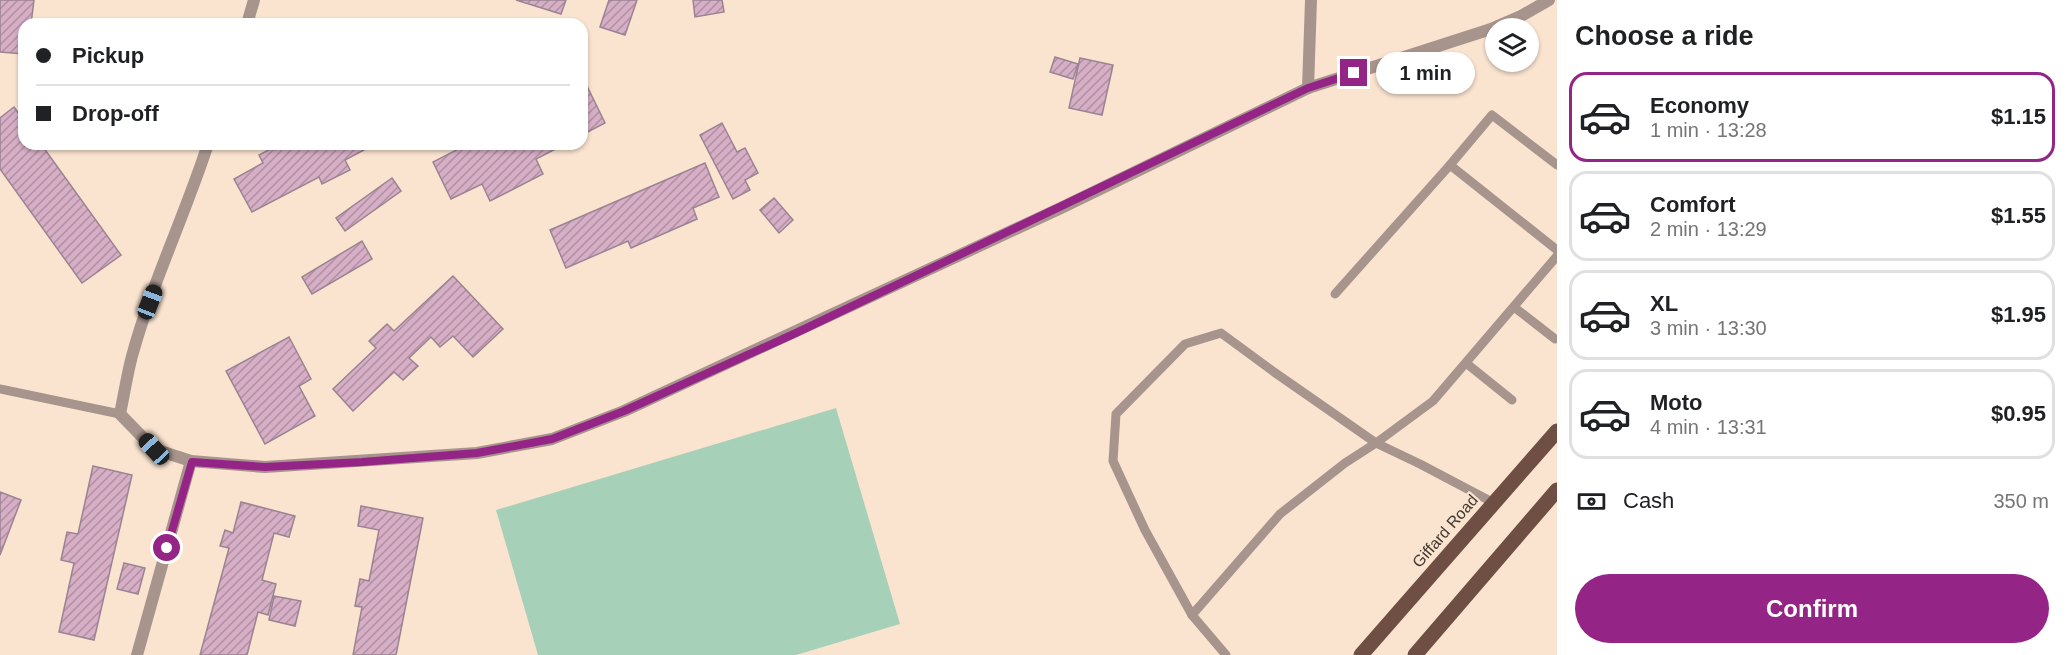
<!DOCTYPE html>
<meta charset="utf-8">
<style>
body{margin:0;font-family:Arial,sans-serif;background:#f6f6f6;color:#202124;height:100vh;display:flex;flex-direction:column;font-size:22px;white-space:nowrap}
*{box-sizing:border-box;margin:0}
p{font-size:20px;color:#757577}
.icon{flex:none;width:33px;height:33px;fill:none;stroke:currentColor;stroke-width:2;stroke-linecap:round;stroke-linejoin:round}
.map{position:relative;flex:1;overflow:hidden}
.panel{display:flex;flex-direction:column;background:#fff;width:510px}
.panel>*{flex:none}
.top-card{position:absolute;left:18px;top:18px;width:570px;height:132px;border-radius:18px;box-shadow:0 2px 4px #0004;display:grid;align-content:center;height:132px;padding:0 18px;background:#fff}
.buttons{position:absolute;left:1485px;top:18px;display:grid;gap:12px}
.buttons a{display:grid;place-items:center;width:54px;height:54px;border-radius:50%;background:#fff;box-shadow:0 2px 4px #0004;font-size:30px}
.end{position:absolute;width:27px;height:27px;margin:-14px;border:8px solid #942586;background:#fff;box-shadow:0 0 0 3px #fff}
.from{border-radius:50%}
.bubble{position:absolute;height:42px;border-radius:21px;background:#fff;box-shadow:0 2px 4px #0004;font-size:20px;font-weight:800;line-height:42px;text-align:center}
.car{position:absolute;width:18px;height:36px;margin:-18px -9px;border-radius:8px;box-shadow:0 0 4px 2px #0007;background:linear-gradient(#222 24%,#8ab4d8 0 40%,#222 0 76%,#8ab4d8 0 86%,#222 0)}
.top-card b{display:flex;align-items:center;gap:21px;height:57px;font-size:22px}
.top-card b+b{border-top:2px solid #e0e0e0}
.top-card i{width:15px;height:15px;background:#202124}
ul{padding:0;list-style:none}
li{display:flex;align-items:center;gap:18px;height:90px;margin:0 12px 9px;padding:0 6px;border:3px solid #e0e0e0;border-radius:18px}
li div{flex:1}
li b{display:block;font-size:22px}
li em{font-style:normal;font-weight:800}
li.current{border-color:#942586}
li>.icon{width:54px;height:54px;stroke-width:1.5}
h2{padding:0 18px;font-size:27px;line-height:72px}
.pay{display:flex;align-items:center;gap:15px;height:66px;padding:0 18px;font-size:22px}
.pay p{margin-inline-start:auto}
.primary-button{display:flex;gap:12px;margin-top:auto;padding:12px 18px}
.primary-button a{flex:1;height:69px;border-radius:36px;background:#942586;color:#fff;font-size:24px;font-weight:800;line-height:69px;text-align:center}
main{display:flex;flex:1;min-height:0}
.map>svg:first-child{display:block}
.pitch{fill:#a7d0b8}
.building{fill:url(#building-hatch);stroke:#9b8391;stroke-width:1.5}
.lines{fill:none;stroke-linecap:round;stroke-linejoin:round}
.lane{stroke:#a7948d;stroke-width:9}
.street{stroke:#a7948d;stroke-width:12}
.primary{stroke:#6f4f43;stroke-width:15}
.route{stroke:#942586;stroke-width:8}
.labels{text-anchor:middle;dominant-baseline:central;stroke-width:4.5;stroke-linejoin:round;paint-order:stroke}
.street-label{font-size:16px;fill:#403830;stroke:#fae4d0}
</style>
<main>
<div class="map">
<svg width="1557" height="655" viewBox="0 0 1557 655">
<defs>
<pattern id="building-hatch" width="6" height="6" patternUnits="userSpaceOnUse" patternTransform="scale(1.5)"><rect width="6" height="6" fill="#d6aec6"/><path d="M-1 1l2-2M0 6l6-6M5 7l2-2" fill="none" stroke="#af8fa1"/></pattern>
</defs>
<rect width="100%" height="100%" fill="#fae4d0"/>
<path class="pitch" d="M836,408L900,624L796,655H538L496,510Z"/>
<g class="building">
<path d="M0,0H34L31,24H24V54L0,52Z"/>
<path d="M516,0H566L561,14Z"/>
<path d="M609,0H637L625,35L600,27Z"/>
<path d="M693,0H722L724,12L695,17Z"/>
<path d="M1055,57L1078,64L1073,79L1050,72Z"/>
<path d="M1080,58L1113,65L1102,115L1069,108Z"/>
<path d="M586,84L605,123L582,135V86Z"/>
<path d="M14,107L24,121V144H41L121,255L82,283L0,169V118Z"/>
<path d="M722,123L737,152L745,148L758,173L745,180L750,190L733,199L700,135Z"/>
<path d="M287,144H375L345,160L350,170L322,184L319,177L252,212L234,179L263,163L259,155L274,147L275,150Z"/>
<path d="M468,144H565L536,159L543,174L490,201L482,184L451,199L433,162Z"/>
<path d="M705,163L719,197L693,208L697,219L631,248L628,241L566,268L550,230Z"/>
<path d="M392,178L401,191L345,231L336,218Z"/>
<path d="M774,198L793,220L779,233L760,210Z"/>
<path d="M362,241L372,259L312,294L302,277Z"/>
<path d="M453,276L503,329L473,357L453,336L440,347L431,337L409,358L418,366L403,380L394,372L353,411L333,389L376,348L369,341L387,324L394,331Z"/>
<path d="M289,337L311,379L299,386L315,416L265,444L226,371Z"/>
<path d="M93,466L132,475L94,640L59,632L74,563L61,560L67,532L78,534Z"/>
<path d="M0,492L21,500L0,555Z"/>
<path d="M241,502L295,516L289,537L274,533L262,580L276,584L268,615L258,612L247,655H200L229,548L220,546L225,530L233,533Z"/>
<path d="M361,506L423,518L396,655H353L362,607L355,606L360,579L369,581L379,530L358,526Z"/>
<path d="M124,563L145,568L138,594L117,589Z"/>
<path d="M274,596L301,601L295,626L269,620Z"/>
</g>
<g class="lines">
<g class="lane">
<path d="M1450,165L1492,115L1557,165"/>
<path d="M1335,294L1450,165L1557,250"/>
<path d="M1514,307L1555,339"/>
<path d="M1466,363L1512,400"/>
<path d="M0,389L120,414"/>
<path d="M1192,615L1145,530L1113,461L1116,414L1185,344L1221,333L1274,372L1376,443L1433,401L1557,256"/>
<path d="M1226,655L1192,615L1280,514L1345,463L1376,443L1420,464L1494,503"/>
</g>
<g class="street">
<path d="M247,24L254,0"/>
<path d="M1308,88L1311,0"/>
<path d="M208,144C185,215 152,283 132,356C127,375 124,395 120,414L154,449L191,461L265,467L477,453L552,439L624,411L1061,208L1308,88L1491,29L1521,16L1549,0"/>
<path d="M137,655L191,461"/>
</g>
<g class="primary">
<path d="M1361,655L1557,431"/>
<path d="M1415,655L1557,490"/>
</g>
</g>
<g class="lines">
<path class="route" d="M167,548L192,462L265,467L362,462L477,453L552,439L624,411L798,332L1308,88L1354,73"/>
</g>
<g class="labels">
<g class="street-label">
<text transform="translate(1445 531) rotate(-49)">Giffard Road</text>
</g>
</g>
</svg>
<div class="buttons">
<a><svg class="icon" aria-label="layers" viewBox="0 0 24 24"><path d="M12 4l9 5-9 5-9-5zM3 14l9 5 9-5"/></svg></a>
</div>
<i class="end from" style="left:167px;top:548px"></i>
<i class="end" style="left:1354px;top:73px"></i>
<div class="bubble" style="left:1376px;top:52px;width:99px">1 min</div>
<i class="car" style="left:150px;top:302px;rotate:21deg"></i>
<i class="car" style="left:154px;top:449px;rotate:317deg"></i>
<div class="top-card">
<b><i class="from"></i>Pickup</b>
<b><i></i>Drop-off</b>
</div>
</div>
<section class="panel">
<h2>Choose a ride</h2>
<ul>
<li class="current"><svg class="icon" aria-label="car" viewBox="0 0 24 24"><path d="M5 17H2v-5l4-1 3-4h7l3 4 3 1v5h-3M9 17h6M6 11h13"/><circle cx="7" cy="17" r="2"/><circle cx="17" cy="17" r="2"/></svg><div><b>Economy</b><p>1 min · 13:28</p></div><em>$1.15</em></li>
<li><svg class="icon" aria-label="car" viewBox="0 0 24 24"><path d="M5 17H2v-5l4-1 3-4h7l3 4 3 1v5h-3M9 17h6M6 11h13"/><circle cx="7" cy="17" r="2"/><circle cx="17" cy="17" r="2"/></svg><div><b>Comfort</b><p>2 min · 13:29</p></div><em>$1.55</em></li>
<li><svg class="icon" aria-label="car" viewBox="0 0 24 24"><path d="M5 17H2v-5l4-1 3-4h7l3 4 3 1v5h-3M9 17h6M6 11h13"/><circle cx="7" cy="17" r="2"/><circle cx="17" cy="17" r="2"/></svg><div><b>XL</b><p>3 min · 13:30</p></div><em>$1.95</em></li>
<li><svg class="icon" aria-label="car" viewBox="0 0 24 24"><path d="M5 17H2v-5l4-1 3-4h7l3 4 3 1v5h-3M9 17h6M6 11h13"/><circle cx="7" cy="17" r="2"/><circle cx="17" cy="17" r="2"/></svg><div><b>Moto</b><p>4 min · 13:31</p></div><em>$0.95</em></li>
</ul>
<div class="pay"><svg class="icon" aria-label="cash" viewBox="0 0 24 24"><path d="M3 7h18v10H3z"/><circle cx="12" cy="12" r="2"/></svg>Cash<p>350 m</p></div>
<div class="primary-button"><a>Confirm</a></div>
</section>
</main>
